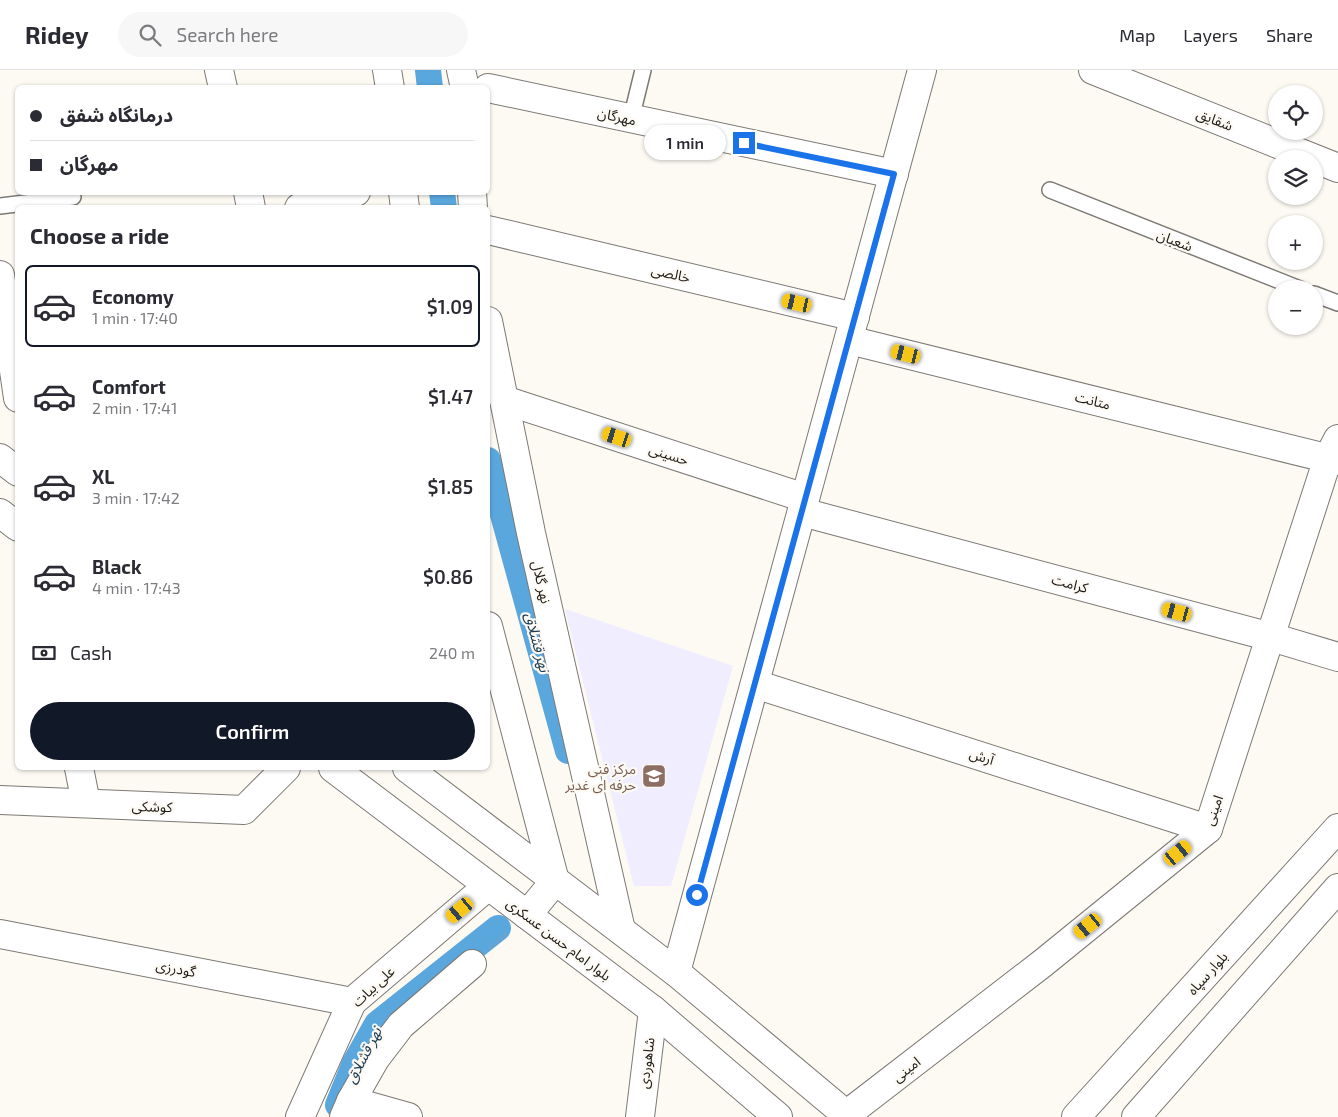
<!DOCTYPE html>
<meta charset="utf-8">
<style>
body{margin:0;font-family:"Exo 2","Noto Sans Arabic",sans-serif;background:#f7f7f7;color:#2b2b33;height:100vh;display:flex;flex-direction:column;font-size:19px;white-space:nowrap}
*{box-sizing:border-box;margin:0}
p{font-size:16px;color:#7c7c81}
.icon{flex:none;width:28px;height:28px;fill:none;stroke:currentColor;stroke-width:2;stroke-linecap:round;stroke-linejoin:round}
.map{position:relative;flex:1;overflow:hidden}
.side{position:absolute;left:15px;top:135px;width:475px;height:565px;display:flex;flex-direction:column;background:#fff;border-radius:8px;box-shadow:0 1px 4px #0004}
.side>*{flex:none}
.guide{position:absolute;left:15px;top:15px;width:475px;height:110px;border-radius:8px;box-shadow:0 1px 4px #0004;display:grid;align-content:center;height:110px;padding:0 15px;background:#fff}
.fabs{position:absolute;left:1268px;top:15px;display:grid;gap:10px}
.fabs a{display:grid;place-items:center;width:55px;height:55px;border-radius:50%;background:#fff;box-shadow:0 1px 4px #0004;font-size:25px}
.end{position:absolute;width:22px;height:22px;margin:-11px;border:6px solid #1a73e8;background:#fff;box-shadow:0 0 0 2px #fff}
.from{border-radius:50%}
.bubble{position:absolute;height:35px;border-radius:18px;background:#fff;box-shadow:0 1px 4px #0004;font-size:16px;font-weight:600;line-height:35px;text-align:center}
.car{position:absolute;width:15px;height:30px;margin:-15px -8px;border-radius:6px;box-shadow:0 0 4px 1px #0007;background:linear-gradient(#f5c518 24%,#345 0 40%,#f5c518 0 76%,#345 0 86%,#f5c518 0)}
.guide b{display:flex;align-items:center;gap:18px;height:48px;font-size:19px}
.guide b+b{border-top:1px solid #e1e1e2}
.guide i{width:12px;height:12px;background:#2b2b33}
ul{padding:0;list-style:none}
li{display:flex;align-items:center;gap:15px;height:82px;margin:0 10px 8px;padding:0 5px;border:2px solid transparent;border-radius:8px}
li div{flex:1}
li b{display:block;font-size:19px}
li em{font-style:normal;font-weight:600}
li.selected{border-color:#111827}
li>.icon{width:45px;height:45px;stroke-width:1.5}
h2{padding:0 15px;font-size:22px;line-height:60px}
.pay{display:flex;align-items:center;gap:12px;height:55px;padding:0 15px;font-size:19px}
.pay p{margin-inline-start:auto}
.cta{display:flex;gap:10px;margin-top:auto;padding:10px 15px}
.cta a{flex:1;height:58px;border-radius:30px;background:#111827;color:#fff;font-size:20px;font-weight:600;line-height:58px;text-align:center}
header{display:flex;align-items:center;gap:30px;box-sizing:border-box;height:70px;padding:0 25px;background:#fff;border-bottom:1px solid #e1e1e2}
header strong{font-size:24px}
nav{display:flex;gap:28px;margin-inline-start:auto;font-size:18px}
.search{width:350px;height:45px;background:#f7f7f7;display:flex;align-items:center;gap:12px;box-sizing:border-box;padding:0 18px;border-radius:28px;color:#7c7c81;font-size:19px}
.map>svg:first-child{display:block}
.education{fill:#efedff}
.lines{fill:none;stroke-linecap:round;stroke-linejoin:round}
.canal{stroke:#59a7dd;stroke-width:26}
.lane-casing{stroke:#7d7974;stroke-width:18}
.street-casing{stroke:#7d7974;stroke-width:30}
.secondary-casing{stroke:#7d7974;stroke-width:30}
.path{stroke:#9d9b96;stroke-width:3;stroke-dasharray:1 4;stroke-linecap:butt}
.lane{stroke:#fff;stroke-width:15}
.street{stroke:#fff;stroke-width:28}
.secondary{stroke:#fff;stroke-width:28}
.route{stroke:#1a73e8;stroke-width:6}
.labels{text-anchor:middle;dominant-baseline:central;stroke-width:4.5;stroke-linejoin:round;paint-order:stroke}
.street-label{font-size:14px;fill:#1b1a18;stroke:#fdf9f3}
.education-label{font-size:14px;fill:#785e54;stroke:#fdf9f3;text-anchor:end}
.water-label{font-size:15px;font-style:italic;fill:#1b3c53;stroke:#fdf9f3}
</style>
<header>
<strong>Ridey</strong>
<div class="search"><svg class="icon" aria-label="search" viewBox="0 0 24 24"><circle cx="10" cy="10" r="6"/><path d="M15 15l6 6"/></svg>Search here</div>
<nav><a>Map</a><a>Layers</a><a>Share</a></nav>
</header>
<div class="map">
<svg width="1338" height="1047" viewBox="0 0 1338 1047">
<rect width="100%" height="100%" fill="#fdf9f3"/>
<path class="education" d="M565,539L733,596L671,816H634Z"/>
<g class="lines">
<g class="canal">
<path d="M428,0L430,18"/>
<path d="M442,122L444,138"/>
<path d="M488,390L568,681"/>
<path d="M338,1035L355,993L377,954L498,858"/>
</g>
<defs>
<g id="lane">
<path d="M631,49L643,0"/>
<path d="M1050,120L1300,219"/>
<path d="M0,136L73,127"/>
<path d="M1314,224L1338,233"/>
</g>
<g id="street">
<path d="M219,0L223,18"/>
<path d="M387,0L390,18"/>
<path d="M461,0L465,18"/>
<path d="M1093,0L1338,98"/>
<path d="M488,18L894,104"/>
<path d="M248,122L251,138"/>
<path d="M403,122L405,138"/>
<path d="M472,122L473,138"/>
<path d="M299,138L356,122"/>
<path d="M488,160L855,247"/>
<path d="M0,205L18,328"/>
<path d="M488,251L531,463L621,860"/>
<path d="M849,270L1338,391"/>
<path d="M504,330L805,428"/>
<path d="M802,442L1271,567L1338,587"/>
<path d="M488,556L555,811"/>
<path d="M755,614L1208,759"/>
<path d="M79,698L86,733"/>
<path d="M0,730L244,740L286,698"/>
<path d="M0,864L352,932"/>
<path d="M351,1031L408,1047"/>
<path d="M846,1045L1043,893L1208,759L1328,388L1338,369"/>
<path d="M300,1047L352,932L488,816"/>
<path d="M344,1047L351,1031L375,989L401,955L472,894"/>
<path d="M640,1047L653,940"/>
</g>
<g id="secondary">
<path d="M0,388L18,402"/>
<path d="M0,443L18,457"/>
<path d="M333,698L653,940L778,1047"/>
<path d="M407,698L677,903L849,1047"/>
<path d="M527,845L555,811"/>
<path d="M676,902L922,0"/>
<path d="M1076,1047L1338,758"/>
<path d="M1136,1047L1338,818"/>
</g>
</defs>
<use href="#lane" class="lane-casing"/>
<use href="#street" class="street-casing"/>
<use href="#secondary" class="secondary-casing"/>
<path class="path" d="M490,878L508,862"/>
<use href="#lane" class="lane"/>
<use href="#street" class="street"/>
<use href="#secondary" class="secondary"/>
</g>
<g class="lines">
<path class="route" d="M697,825L894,104L744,73"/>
</g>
<defs>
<symbol id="school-square" viewBox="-11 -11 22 22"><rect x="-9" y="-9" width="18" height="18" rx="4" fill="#8d6e63" stroke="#fdf9f3"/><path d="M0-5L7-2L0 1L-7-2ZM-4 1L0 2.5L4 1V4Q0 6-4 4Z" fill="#fff"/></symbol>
</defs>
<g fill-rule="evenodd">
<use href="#school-square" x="640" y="692" width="28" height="28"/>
</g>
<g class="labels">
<g class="street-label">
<text transform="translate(617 46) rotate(12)">مهرگان</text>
<text transform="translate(1215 49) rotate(22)">شقایق</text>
<text transform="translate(1175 170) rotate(21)">شعبان</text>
<text transform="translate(671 203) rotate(13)">خالصی</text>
<text transform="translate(1093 330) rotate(14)">متانت</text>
<text transform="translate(669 384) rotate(18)">حسینی</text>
<text transform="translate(542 512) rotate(77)">نهر گلال</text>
<text transform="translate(1070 513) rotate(15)">کرامت</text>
<text transform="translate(982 686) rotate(18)">آرش</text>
<text transform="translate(152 736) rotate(2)">کوشکی</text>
<text transform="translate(1213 740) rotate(-70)">امینی</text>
<text transform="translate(559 869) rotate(37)">بلوار امام حسن عسکری</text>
<text transform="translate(176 898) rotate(11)">گودرزی</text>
<text transform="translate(1207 903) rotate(-48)">بلوار سپاه</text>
<text transform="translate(373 916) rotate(-43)">علی بیات</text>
<text transform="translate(646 993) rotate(-83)">شاهوردی</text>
<text transform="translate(906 999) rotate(-38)">امینی</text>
</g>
<g class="education-label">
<text x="636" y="698">مرکز فنی<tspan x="636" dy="16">حرفه ای غدیر</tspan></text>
</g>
<g class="water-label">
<text transform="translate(538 572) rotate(75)">نهر قشلاق</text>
<text transform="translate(363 985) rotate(-63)">نهر قشلاق</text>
</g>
</g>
</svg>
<div class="fabs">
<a><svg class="icon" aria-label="locate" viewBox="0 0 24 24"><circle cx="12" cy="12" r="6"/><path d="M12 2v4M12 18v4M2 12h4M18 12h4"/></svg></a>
<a><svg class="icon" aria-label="layers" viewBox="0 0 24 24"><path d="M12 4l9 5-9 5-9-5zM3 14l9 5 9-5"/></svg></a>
<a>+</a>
<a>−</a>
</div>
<i class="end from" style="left:697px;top:825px"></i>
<i class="end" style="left:744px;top:73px"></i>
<div class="bubble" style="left:644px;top:55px;width:82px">1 min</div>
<i class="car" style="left:797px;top:233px;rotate:283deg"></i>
<i class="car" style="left:906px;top:284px;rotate:284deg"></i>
<i class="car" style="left:617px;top:367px;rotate:288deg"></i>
<i class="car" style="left:1177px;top:542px;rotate:285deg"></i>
<i class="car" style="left:1178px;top:783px;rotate:51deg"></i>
<i class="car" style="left:460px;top:840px;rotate:230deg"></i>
<i class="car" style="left:1088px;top:856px;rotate:231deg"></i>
<div class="guide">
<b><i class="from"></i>درمانگاه شفق</b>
<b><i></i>مهرگان</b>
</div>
<section class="side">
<h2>Choose a ride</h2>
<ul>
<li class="selected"><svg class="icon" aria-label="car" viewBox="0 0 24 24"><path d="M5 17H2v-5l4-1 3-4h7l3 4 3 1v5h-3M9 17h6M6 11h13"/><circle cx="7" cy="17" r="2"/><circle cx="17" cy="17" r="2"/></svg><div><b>Economy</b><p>1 min · 17:40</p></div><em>$1.09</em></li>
<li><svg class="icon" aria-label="car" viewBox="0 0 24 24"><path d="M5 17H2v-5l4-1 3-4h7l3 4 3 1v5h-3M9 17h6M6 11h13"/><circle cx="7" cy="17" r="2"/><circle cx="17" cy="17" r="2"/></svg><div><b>Comfort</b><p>2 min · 17:41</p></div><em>$1.47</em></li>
<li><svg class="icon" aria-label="car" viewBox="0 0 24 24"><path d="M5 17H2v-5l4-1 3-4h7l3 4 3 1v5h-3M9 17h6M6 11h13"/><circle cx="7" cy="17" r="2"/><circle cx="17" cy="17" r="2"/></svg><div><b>XL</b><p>3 min · 17:42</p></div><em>$1.85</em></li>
<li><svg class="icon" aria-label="car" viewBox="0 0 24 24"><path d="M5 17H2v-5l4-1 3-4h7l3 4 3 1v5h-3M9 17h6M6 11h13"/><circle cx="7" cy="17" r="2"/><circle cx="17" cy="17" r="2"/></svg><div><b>Black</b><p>4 min · 17:43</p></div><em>$0.86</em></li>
</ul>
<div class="pay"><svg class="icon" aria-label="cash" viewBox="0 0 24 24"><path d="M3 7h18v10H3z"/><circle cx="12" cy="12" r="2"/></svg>Cash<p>240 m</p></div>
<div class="cta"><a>Confirm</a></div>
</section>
</div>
